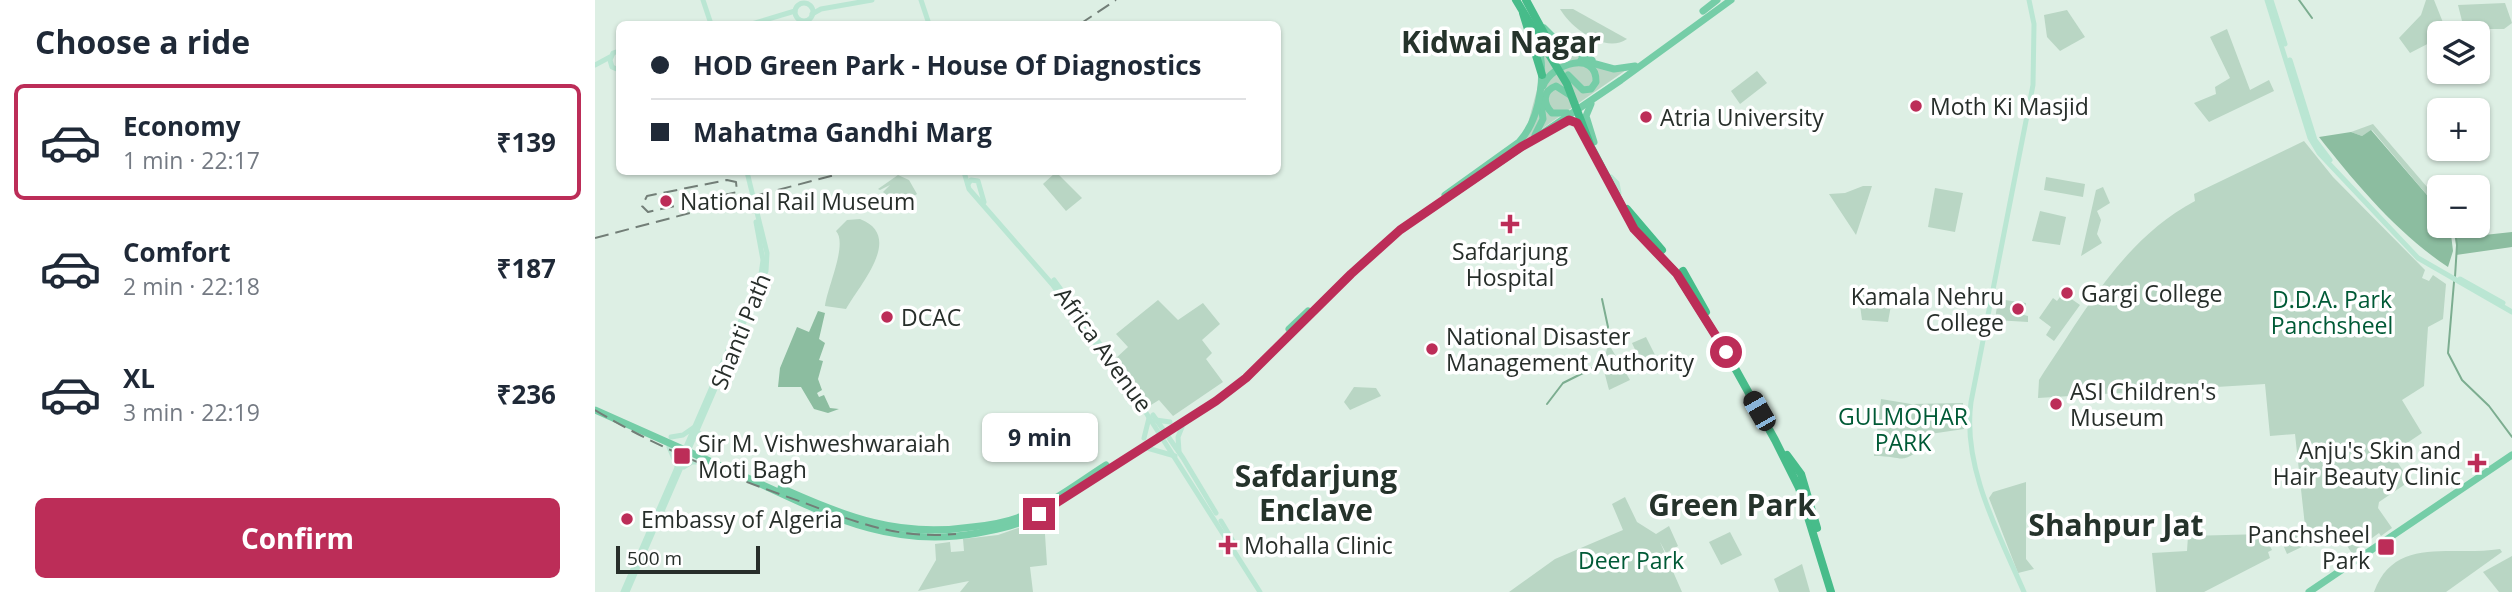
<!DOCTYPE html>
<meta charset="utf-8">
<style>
body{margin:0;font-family:"Open Sans",sans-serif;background:#f2f2f3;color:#1f2937;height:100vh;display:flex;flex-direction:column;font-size:26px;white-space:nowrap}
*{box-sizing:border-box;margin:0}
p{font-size:23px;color:#747a83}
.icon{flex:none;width:38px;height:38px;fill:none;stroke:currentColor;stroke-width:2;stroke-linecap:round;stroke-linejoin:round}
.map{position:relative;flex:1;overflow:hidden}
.details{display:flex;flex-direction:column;background:#fff;width:595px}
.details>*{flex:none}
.hud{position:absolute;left:21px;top:21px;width:665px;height:154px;border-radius:10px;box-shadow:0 2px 5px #0004;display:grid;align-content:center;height:154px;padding:0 35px;background:#fff}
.controls{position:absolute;left:1832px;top:21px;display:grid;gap:14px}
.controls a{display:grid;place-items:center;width:63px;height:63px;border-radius:10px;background:#fff;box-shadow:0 2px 5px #0004;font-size:35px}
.scale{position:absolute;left:21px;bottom:18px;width:144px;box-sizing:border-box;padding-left:7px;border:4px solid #272e2a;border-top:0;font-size:19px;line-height:24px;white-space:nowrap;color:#272e2a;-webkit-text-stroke:5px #fff;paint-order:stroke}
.end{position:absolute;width:32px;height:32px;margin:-16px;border:9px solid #bc2d58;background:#fff;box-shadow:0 0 0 4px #fff}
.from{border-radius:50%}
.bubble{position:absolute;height:49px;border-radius:10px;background:#fff;box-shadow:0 2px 5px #0004;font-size:23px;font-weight:700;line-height:49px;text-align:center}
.car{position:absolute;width:21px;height:42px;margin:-21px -10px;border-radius:9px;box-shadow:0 0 5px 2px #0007;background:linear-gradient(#222 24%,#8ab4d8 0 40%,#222 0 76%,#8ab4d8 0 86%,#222 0)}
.hud b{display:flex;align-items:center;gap:24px;height:66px;font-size:26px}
.hud b+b{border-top:2px solid #e0e1e3}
.hud i{width:18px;height:18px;background:#1f2937}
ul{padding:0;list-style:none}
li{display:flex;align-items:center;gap:21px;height:116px;margin:0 14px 10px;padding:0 21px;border:4px solid transparent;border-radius:10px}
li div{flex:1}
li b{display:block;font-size:26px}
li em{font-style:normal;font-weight:700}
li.on{border-color:#bc2d58}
li>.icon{width:63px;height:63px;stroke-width:1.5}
h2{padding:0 35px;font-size:32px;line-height:84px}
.cta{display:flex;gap:14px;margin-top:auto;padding:14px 35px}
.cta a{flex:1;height:80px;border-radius:10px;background:#bc2d58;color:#fff;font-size:28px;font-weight:700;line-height:80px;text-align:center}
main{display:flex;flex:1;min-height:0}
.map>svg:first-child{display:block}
.green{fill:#b9d6c4}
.forest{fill:#8cbda0}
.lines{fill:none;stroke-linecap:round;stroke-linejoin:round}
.stream{stroke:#7cad90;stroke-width:2}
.secondary{stroke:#bae6d3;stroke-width:5}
.primary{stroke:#75cda7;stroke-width:7}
.trunk{stroke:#47bc8a;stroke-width:8}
.rail{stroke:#727e77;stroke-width:2;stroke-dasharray:14 7;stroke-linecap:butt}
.route{stroke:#bc2d58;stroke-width:9}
.poi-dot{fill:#bc2d58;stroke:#fff;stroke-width:2.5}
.labels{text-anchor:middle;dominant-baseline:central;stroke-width:7;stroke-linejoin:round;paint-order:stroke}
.poi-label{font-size:23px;fill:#272e2a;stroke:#fff;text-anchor:start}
.park-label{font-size:23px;fill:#005a36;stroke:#fff}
.street-label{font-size:23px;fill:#272e2a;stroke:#fff}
.district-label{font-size:30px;font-weight:bold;fill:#25332b;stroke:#fff}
</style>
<main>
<section class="details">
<h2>Choose a ride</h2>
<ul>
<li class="on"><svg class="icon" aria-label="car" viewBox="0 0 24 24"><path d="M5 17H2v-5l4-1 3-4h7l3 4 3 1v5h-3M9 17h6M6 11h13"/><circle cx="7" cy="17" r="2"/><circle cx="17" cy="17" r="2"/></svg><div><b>Economy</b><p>1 min · 22:17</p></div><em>₹139</em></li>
<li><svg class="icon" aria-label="car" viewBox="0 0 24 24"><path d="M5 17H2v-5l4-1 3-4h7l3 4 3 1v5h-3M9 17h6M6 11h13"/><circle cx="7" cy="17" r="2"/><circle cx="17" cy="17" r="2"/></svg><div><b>Comfort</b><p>2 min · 22:18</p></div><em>₹187</em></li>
<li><svg class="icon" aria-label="car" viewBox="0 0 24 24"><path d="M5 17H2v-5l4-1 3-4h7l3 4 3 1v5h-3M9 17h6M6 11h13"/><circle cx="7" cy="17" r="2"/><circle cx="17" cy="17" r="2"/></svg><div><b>XL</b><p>3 min · 22:19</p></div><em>₹236</em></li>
</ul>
<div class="cta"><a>Confirm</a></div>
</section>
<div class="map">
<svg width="1917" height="592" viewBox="0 0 1917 592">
<rect width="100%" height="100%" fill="#ddefe4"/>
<g class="green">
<path d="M1831,0H1839L1849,25L1868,32L1844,33V38L1815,53L1804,38L1826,15Z"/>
<path d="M1910,3L1917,23L1909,29H1869L1863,5Z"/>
<path d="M965,9H978L1032,39C1010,54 976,28 965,9Z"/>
<path d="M1472,10L1490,37L1465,51L1452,37L1449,15Z"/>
<path d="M1632,29L1655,90L1674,80L1679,91L1614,122L1599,103L1621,94L1620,87L1635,78L1615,37Z"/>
<path d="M947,33L1017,72L1034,68L928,142L947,71Z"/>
<path d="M1162,71L1172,83L1145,104L1136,91Z"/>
<path d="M1778,124L1844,201V209L1777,130L1767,136L1756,132Z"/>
<path d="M1709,141L1738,177L1830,270L1827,278L1834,281L1838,275L1851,284L1848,319L1833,327L1829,386L1807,400L1827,433L1809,445L1805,441L1795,451L1817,484L1812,483L1784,502L1783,508L1797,528L1786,536L1784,533L1773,541L1770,537L1762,542L1766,549L1758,555L1742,530L1729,533L1730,536L1692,554L1682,531L1710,526L1700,434L1675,436L1670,384L1443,398L1444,380L1449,372C1493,307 1528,240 1600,201L1599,194Z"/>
<path d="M461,172L487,198L471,211L448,184Z"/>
<path d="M303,175L314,180L322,194L305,205L288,192L295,185L285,190L283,189Z"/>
<path d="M1451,177L1490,184L1488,197L1449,190Z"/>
<path d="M1268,186H1277L1261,235L1234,194L1250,193Z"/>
<path d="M1508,187L1515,203L1502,211L1506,220L1502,234L1507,243L1486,256L1501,190Z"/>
<path d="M1340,188L1368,193L1360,232L1333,227Z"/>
<path d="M1445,211L1471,217L1465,245L1437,241Z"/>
<path d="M265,219C309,236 266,283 251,309L230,306C232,288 253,244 241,231L252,220Z"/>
<path d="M1268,288L1298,294L1293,322L1267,320L1265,305Z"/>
<path d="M1468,293L1485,305L1459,341L1451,335L1456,327L1444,318L1458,298L1462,301Z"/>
<path d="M1403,299L1431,303L1429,315L1433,316V322L1400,320Z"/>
<path d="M563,300L583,320L608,303L625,324L607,340L617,353L611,359L628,382L578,416L564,400L556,405L520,359L533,347L521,334Z"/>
<path d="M1051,337L1065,365L1050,371L1037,343Z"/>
<path d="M1012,348H1016L1035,380L1014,390L1008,367Z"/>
<path d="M759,387L781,388L786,396L755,410L749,402Z"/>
<path d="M1286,399L1316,404L1368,403L1369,429L1335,434L1334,443C1302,467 1313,456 1279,456Z"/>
<path d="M1431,482V559L1439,569L1423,573L1394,498L1398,492Z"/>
<path d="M1030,497L1042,522L1061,534L1074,526L1083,546L1071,553L1065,542L1087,592H914L960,559L1028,530L1017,504Z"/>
<path d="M449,519L452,565L435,567L438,592H365L374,581L323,591L341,560L340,544L355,542L356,552L369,551L368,539L403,535Z"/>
<path d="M1135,532L1147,555L1126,565L1114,542Z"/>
<path d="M1669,534L1677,550L1673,552L1675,558L1609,592H1561L1557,553L1592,551L1593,536Z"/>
<path d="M1905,549L1907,552L1851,592H1779C1800,535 1856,557 1905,549Z"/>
<path d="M1917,556V592H1904L1888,572Z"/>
<path d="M1207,564L1215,592H1184L1179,579Z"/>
</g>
<g class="forest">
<path d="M1776,130L1844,209V226H1855L1858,251L1853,267C1803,234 1761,184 1724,137L1756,132L1767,136Z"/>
<path d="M1861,231L1880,236L1917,232V247L1861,255Z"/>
<path d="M223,311L230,313L224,339L230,343L224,360L228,361L223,379L227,390L222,393L224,397L229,395L235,408L244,409L233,413L219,409L206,387H183L185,368L202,327L214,332Z"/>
</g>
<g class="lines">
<g class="stream">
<path d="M1704,0L1717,18"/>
<path d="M1860,232L1862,245L1860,277"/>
<path d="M1859,282L1853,353L1867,380L1894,406L1917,437"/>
<path d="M1007,299L1013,327L1010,336"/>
<path d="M952,404L968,383L1000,367"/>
</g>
<g class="secondary">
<path d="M108,0L116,24"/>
<path d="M326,0L334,24"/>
<path d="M1672,0L1715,138L1724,153L1823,258L1917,312"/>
<path d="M1676,0L1690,44"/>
<circle cx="209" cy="12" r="9"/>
<path d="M217,14L226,9L277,0"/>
<path d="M157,24L200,11"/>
<path d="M24,51L18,53L15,60L17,67L24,70"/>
<path d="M1695,60L1720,140L1735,160"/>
<path d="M0,65L15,57"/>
<path d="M369,172L374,189L457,284L548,408L665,592"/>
<path d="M1016,177L1022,183L1024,193"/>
<path d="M373,184L376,180L383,181L389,202"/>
<path d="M1865,279L1908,303"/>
<path d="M459,280L520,365"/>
<path d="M558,415L588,458L621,513"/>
<path d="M561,420L575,422"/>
<path d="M104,433L112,453"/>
<path d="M76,437L88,435L98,428"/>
<path d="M549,438L554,418"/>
<path d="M74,447L82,466"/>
<path d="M552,448L580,456"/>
<path d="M584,451L583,437L587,427"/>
<path d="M89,467L97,462H109"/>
<path d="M626,521L639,543"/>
<path d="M28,592L166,274L168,260L161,222"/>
<path d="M32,592L171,271L172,253L152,172"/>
<path d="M1429,592C1404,534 1367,467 1376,402L1438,85L1439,24L1434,0"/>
</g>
<g class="primary">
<path d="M1108,11L1122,0"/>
<path d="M949,28L961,40L997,60"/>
<path d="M986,60L1019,69L1040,66"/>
<path d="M948,86C957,63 1002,50 1001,82L996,89L988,90L973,75"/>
<path d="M996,104L991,116L999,142"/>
<path d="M972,113H957C948,104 947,91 961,86L975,95"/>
<path d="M940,135L948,119L945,97"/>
<path d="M850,195L924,142C947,117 952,69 941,37"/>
<path d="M694,329L713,311"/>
<path d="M0,410C49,432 97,453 146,475C226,511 291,550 383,533C404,529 425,525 444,514L621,401L651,378L756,274L805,230L1026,80L1136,0"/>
<path d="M186,488C252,517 303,538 377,527C396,525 416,522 434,513C461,500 486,481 511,465"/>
<path d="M1714,592L1917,455"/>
</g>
<g class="trunk">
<path d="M921,0L972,84L996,147L1038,227L1082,274L1131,352L1180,440L1204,488L1236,592"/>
<path d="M931,0L951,37"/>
<path d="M928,13L947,75"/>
<path d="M1032,209L1067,250"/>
<path d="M1088,271L1111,312"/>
<path d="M1192,455L1206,474L1222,528"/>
</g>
<g class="rail">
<path d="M485,24L521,0"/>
<path d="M132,180L141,182L142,192L53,212L47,206L52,196Z"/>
<path d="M0,238L251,172"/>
<path d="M0,410C61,447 123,472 190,496C251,517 294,540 361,534"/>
</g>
</g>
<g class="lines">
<path class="route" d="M444,514L621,401L651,378L756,274L805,230L926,147L974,120L982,123L1039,229L1082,274L1131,352"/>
</g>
<g class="poi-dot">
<circle cx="1321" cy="106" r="7"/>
<circle cx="1051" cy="117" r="7"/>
<circle cx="71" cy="201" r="7"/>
<path d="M911.5 213.5h7v7h7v7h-7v7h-7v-7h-7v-7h7z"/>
<circle cx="1472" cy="293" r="7"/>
<circle cx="1423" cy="309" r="7"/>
<circle cx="292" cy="317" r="7"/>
<circle cx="837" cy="349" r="7"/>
<circle cx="1461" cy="404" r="7"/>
<rect x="78" y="447" width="18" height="18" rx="3.5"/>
<path d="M1878.5 452.5h7v7h7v7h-7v7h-7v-7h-7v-7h7z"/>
<circle cx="32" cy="519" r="7"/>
<path d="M629.5 534.5h7v7h7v7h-7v7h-7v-7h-7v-7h7z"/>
<rect x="1782" y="538" width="18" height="18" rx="3.5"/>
</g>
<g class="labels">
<g class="poi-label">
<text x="1335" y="106">Moth Ki Masjid</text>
<text x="1065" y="117">Atria University</text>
<text x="85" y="201">National Rail Museum</text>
<text x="915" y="251" text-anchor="middle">Safdarjung<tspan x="915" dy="26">Hospital</tspan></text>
<text x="1486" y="293">Gargi College</text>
<text x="1409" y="296" text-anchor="end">Kamala Nehru<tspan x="1409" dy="26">College</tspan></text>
<text x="306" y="317">DCAC</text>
<text x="851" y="336">National Disaster<tspan x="851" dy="26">Management Authority</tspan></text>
<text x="1475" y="391">ASI Children's<tspan x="1475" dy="26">Museum</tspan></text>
<text x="103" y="443">Sir M. Vishweshwaraiah<tspan x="103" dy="26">Moti Bagh</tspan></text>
<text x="1866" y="450" text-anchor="end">Anju's Skin and<tspan x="1866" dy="26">Hair Beauty Clinic</tspan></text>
<text x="46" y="519">Embassy of Algeria</text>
<text x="1775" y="534" text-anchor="end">Panchsheel<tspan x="1775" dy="26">Park</tspan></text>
<text x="649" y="545">Mohalla Clinic</text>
</g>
<g class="park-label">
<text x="1737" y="299">D.D.A. Park<tspan x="1737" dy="26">Panchsheel</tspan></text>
<text x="1308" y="416">GULMOHAR<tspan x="1308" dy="26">PARK</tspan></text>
<text x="1036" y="560">Deer Park</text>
</g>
<g class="street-label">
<text transform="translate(145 331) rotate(-68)">Shanti Path</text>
<text transform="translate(509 349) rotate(54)">Africa Avenue</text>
</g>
<g class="district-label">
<text x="906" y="41">Kidwai Nagar</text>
<text x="721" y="475">Safdarjung<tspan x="721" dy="34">Enclave</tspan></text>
<text x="1137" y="504">Green Park</text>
<text x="1521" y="524">Shahpur Jat</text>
</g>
</g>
</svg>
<div class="controls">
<a><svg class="icon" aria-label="layers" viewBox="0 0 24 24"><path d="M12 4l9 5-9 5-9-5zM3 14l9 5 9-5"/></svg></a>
<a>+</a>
<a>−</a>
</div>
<div class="scale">500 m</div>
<i class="end from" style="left:1131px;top:352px"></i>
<i class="end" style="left:444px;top:514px"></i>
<div class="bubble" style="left:387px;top:413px;width:116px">9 min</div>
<i class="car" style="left:1164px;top:411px;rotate:330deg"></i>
<div class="hud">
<b><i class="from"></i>HOD Green Park - House Of Diagnostics</b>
<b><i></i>Mahatma Gandhi Marg</b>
</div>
</div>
</main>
